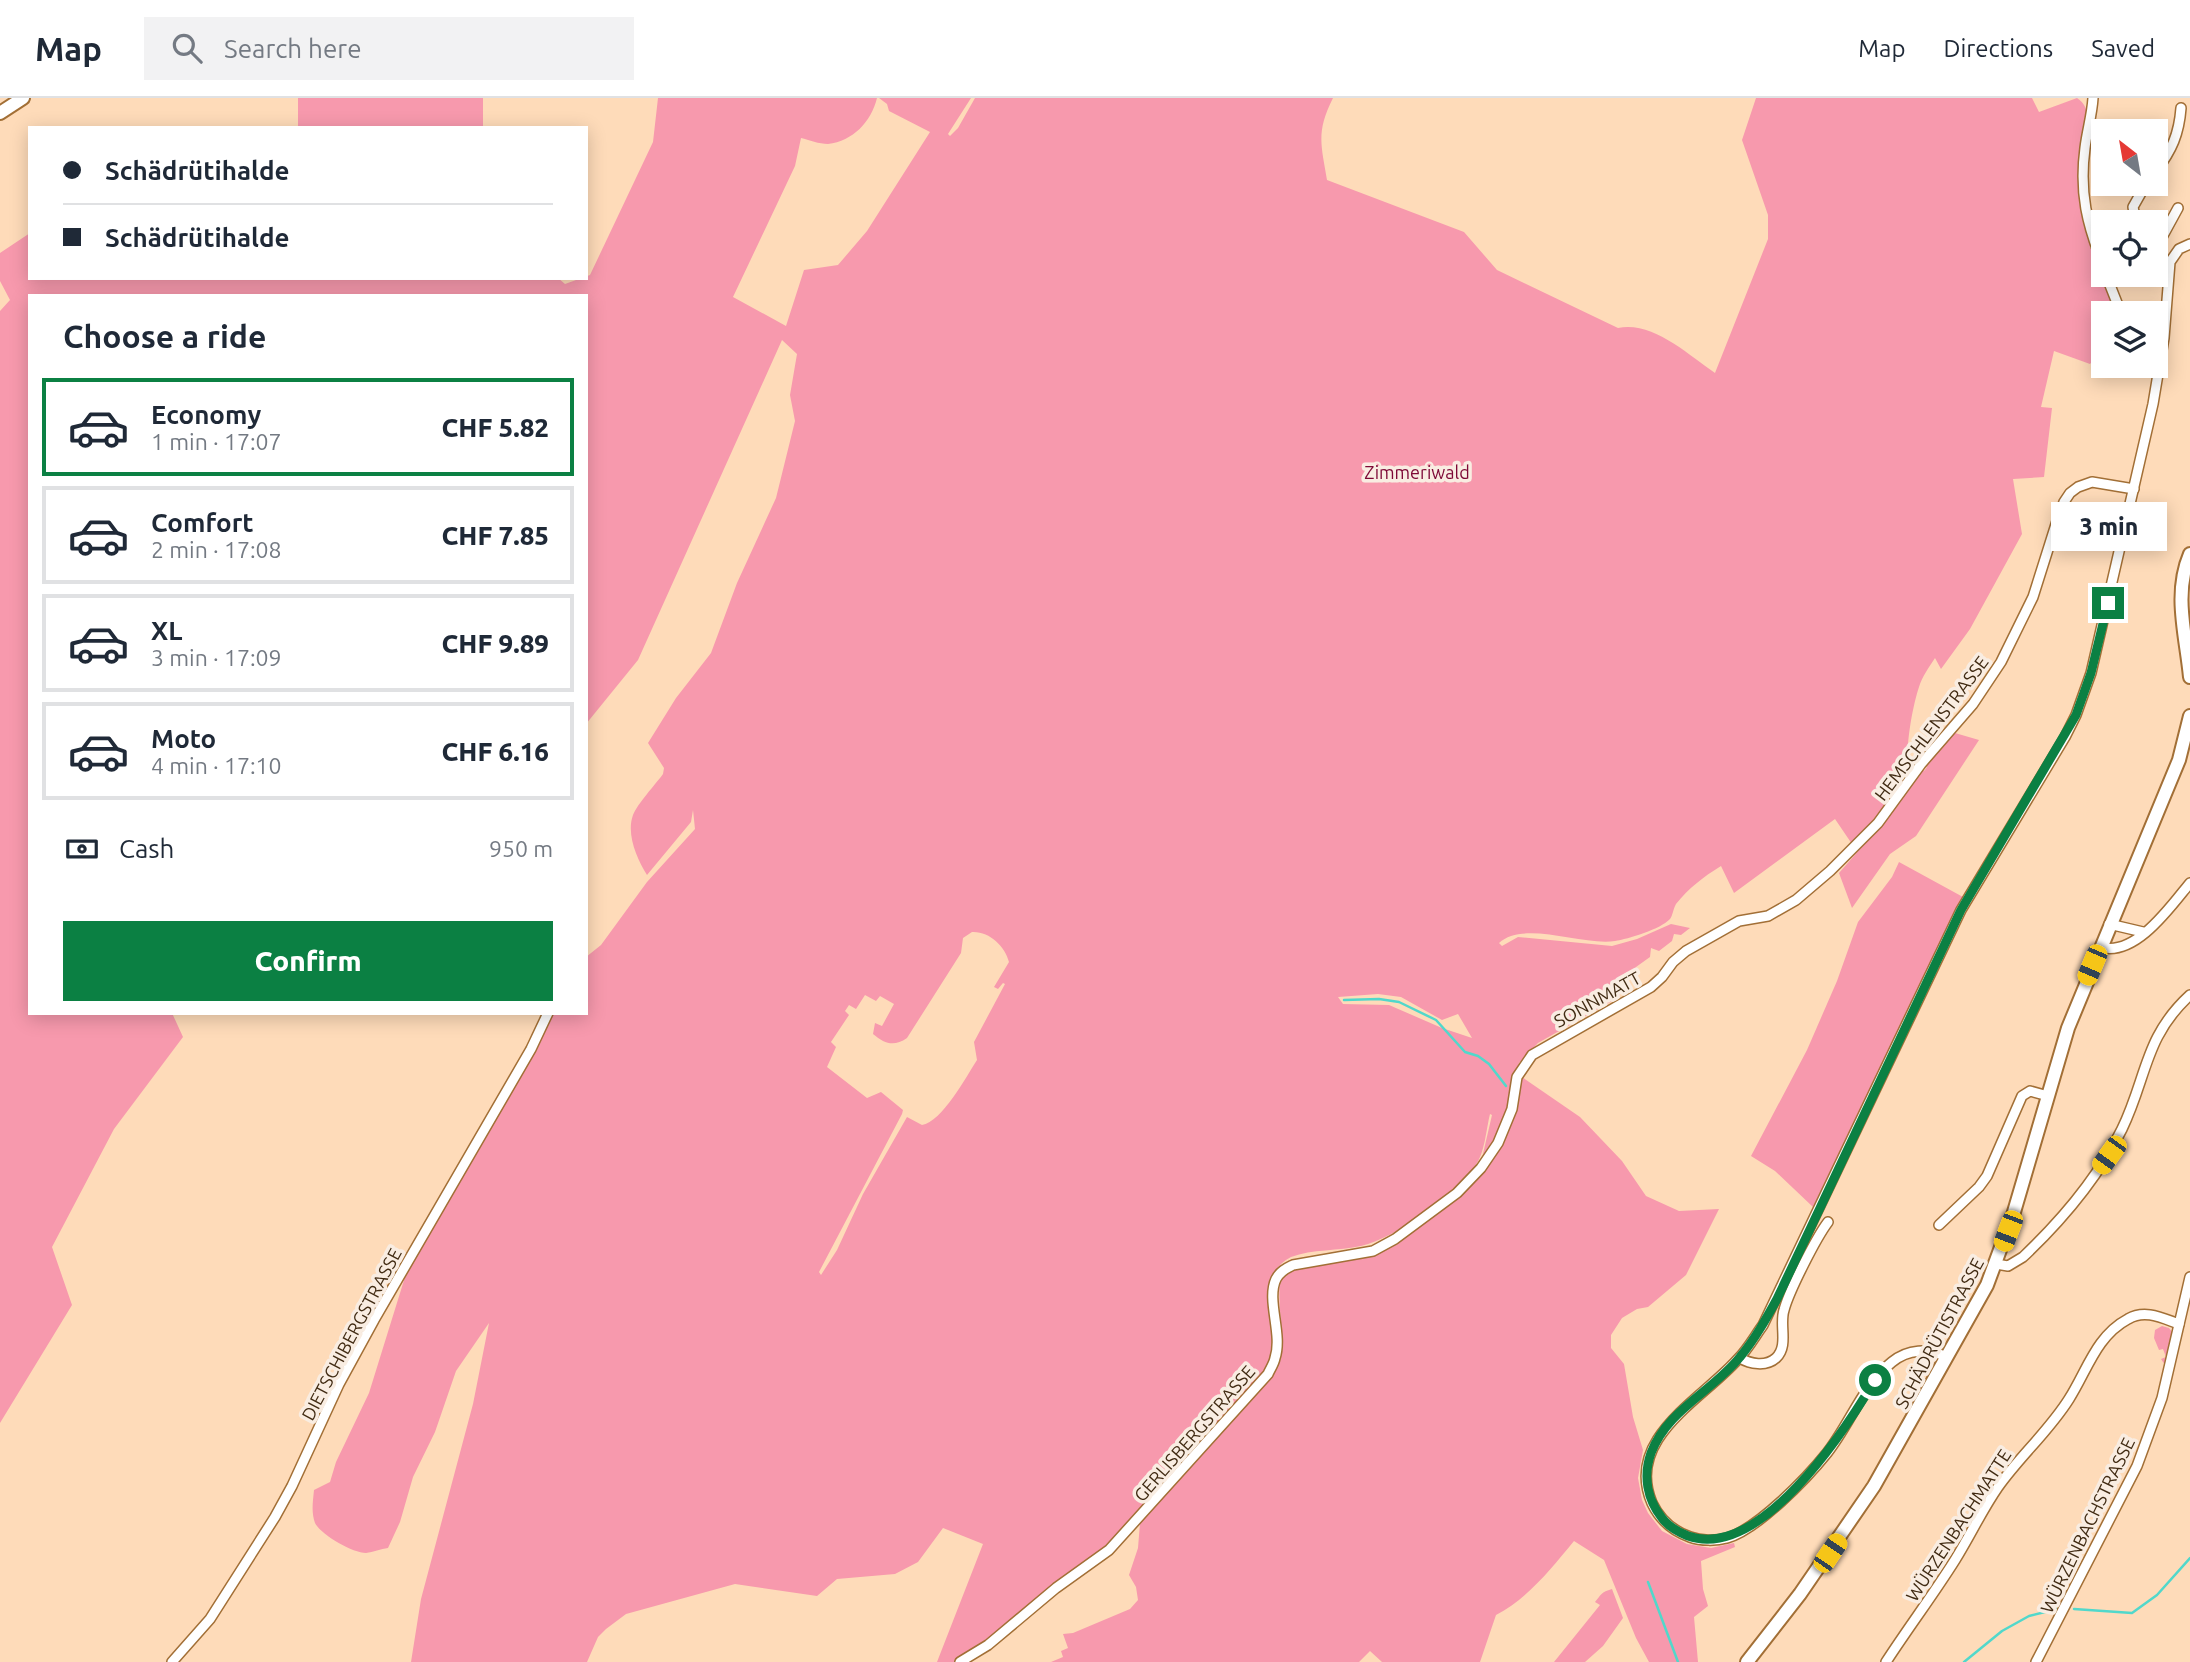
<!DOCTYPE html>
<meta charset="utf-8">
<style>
body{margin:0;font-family:Ubuntu,sans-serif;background:#f2f2f3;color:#1f2937;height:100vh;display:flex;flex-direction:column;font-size:26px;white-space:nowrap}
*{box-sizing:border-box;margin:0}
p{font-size:23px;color:#747a83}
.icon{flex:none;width:38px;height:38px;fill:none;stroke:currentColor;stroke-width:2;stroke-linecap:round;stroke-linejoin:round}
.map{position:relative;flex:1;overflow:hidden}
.drawer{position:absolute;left:28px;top:196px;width:560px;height:721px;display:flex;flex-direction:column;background:#fff;border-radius:0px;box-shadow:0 4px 18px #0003}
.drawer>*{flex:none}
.guide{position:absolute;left:28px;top:28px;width:560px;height:154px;border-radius:0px;box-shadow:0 4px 18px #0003;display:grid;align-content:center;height:154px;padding:0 35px;background:#fff}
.needle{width:46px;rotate:329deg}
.fabs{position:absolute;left:2091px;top:21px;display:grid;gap:14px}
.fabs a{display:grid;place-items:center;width:77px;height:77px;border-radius:0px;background:#fff;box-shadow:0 4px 18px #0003;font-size:35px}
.end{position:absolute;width:32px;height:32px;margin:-16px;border:9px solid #0b8043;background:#fff;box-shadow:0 0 0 4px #fff}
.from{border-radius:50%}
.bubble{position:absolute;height:49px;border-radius:0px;background:#fff;box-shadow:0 4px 18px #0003;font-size:23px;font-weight:800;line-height:49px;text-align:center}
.car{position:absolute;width:21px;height:42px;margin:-21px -10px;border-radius:9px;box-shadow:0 0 5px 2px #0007;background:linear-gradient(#f5c518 24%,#345 0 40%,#f5c518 0 76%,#345 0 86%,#f5c518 0)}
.guide b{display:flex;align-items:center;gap:24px;height:66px;font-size:26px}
.guide b+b{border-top:2px solid #e0e1e3}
.guide i{width:18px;height:18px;background:#1f2937}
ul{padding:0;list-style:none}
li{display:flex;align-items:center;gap:21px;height:98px;margin:0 14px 10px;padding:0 21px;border:4px solid #e0e1e3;border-radius:0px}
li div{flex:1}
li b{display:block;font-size:26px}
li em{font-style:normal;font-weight:800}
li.selected{border-color:#0b8043}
li>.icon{width:63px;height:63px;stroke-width:1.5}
h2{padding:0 35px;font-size:32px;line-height:84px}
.pay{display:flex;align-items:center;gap:18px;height:77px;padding:0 35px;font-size:26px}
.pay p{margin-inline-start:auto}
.button{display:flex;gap:14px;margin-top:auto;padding:14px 35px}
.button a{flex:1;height:80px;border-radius:0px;background:#0b8043;color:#fff;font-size:28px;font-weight:800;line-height:80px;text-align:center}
header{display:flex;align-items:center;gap:42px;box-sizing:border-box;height:98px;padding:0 35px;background:#fff;border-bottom:2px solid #e0e1e3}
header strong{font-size:33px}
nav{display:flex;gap:38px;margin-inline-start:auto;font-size:24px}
.search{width:490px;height:63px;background:#f2f2f3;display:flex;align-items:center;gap:18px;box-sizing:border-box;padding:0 24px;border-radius:0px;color:#747a83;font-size:26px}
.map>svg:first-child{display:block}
.green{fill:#f799ad;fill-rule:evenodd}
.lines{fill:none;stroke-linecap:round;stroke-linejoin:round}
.stream{stroke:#51d8cb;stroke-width:2.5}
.street-casing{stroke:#a26f36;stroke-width:12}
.secondary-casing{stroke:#a26f36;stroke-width:16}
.street{stroke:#fff;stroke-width:9}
.secondary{stroke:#fff;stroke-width:12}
.route{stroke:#0b8043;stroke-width:9}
.labels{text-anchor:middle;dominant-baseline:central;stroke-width:7;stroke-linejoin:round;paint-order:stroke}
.park-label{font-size:18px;fill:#7d0836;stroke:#f9ede2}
.street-label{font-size:18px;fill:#412b13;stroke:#f9ede2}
</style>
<header>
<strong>Map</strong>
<div class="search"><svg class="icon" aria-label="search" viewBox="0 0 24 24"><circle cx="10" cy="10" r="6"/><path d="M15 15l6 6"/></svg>Search here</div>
<nav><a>Map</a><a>Directions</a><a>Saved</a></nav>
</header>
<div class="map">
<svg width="2190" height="1564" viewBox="0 0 2190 1564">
<rect width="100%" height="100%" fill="#fedbb9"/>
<g class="green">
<rect x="298" y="0" width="185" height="30"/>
<path d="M658,0H877C871,24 853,43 828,46C819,46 809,42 801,40L795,68L733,199L786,228L804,172L838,167L867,133L930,34L889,13L887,6L879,0H971L948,36L950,38L958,30L975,0H1333C1316,34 1321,46 1327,82L1464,134L1497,172L1618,230C1653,223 1687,256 1715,275L1768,141V117L1742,42L1756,0H2032L2039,14L2077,0C2096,13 2082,31 2082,50C2081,80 2095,122 2090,150H2093L2118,215H2104L2103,251L2090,266L2054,253L2041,309L2052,310L2044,379L2013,381L2022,436L1970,531L1941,571L1935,560C1929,569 1922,579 1919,589C1912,610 1904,656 1909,677L1883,714L1852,746L1835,721L1734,795L1721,768C1703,779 1689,790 1676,806C1673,811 1673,817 1670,821C1661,831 1628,841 1615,843C1582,848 1524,822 1499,845L1502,848L1518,839L1612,848L1637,841L1671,826L1690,830L1681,837L1674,836L1672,843L1659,853L1651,850L1650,859L1636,869L1626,882L1619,899L1538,945L1519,965L1508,1017L1486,1059L1477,1068L1482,1060L1492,1017L1490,1016C1486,1032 1485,1055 1475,1068C1453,1098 1398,1139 1361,1148C1339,1153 1312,1151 1291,1159C1279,1165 1272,1175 1271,1188C1273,1224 1281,1250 1259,1281L1103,1454L1002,1533L955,1564H937L983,1446L943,1430L918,1464L895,1476L837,1481L817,1498L735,1486L626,1516L606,1531L598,1539L587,1564H411L421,1501L473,1306L489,1225L456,1273L435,1334L413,1379L400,1424L388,1450C381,1451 373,1454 366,1455C353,1455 321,1437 315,1425C311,1414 313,1403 314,1392L330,1384L336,1364L369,1295L405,1179L426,1141L554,915H586V859L601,847L647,784L695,731L693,712L691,724L647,777C637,761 626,736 633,717C638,705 655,687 663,676L664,670L648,645L676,600L711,555L737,485L776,400L795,323L790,297L797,256L782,242L638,562L586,626V198H30V915H172L183,939L114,1031L52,1149L72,1207L0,1325V213L10,202L0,183V155L30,135V180H558L565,186L590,177L653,44ZM972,834C989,833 1005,848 1009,864L994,889L998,891L1003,885L1005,886L974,944L977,962C966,979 942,1024 922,1027L907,1019L863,1096L837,1152L821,1177L819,1174L902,1016L903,1012L881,994L867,1000L827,969L836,949L831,944L849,917L845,913L849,907L856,911L865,897L876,903L880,898L894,906L882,928L875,925L873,936C885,946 894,949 907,940L961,855L963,840ZM1378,896L1401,899L1442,922L1458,916L1472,940L1442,930L1389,907L1343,906L1338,899Z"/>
<path d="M1955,635L1979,642L1916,738L1890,756L1852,810L1839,775L1896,710L1922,672L1924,673L1927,669L1926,667Z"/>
<path d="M1899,764L1963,799V801L1813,1109L1775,1073L1751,1058L1807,952L1837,883L1858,824L1892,779Z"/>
<path d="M1522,979L1580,1019L1622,1063L1646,1098L1679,1113L1719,1111L1686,1177L1648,1209L1637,1211L1622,1220L1611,1237V1250L1624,1266L1633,1319L1643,1352L1638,1380L1642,1402L1648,1415L1662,1433L1687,1446L1711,1450L1734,1445L1735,1449L1701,1463L1703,1491L1708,1508L1694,1519L1698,1564H1649L1636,1540L1604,1462L1574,1443C1551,1471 1528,1500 1496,1517L1480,1564H1382L1370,1553L1359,1564H1051L1063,1559L1061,1553L1068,1550L1063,1536L1073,1535L1130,1511L1138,1502L1136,1489L1129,1477L1138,1450L1140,1425L1264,1288C1293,1251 1276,1224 1280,1182L1295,1169L1395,1145L1456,1101L1488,1067L1500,1048L1516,1013L1518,986Z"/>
<path d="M2162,1228L2169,1230L2173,1235L2165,1267L2161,1261L2166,1259L2163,1251L2159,1252L2154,1240L2155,1232Z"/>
<path d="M1612,1491L1623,1520L1603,1548L1585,1564H1554L1600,1507L1595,1504C1601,1497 1601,1494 1612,1491Z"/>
</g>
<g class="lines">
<g class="stream">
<path d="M1344,902L1379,901L1399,904L1436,922L1465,954L1478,958L1489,966L1506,988"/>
<path d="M1648,1484L1678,1564"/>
<path d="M2074,1511L2132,1515L2157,1497L2190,1460"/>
<path d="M1964,1564L2002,1533L2029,1518L2057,1511"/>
</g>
<defs>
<g id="street">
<path d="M2093,0C2092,17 2087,33 2085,50C2079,95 2087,127 2104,169"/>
<path d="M2156,73C2172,52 2179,36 2181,10"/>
<path d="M2136,124L2133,109L2146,86"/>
<path d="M2160,143L2178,110"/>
<path d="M2106,177L2121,215"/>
<path d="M2109,826L2143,834"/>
<path d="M2100,849C2135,860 2171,808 2190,785"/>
<path d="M1939,1127L1979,1089L1987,1078L2022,998L2030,993L2048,998"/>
<path d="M1996,1166L2008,1168L2023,1159C2061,1123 2099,1078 2122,1031C2147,980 2144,939 2190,897"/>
<path d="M1946,1259C1928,1250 1908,1251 1892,1264C1863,1287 1850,1326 1827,1355C1807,1380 1758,1431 1727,1440C1716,1443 1701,1443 1690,1439C1673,1433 1660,1422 1652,1405C1624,1340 1703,1301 1738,1261C1748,1251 1755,1238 1763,1227L1961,812L2065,639L2076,617L2091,575L2153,306L2164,240L2170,164L2179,151L2190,146"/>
<path d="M1740,1260C1750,1266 1766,1269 1776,1260C1789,1248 1779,1227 1784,1212C1789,1193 1816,1140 1828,1124"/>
<path d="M172,1564L210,1521L275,1419L292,1388L339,1286L374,1222L531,951L548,915"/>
<path d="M960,1564L988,1547L1056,1490L1109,1452L1268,1276C1270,1271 1274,1266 1275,1260C1283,1236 1266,1202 1276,1181C1280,1173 1287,1170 1293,1167L1373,1153L1395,1141L1457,1095L1481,1070L1498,1045L1512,1011L1517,979L1532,957L1651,889L1662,879L1673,864L1686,853L1739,823L1768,818L1796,802L1830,773L1878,725L1921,666L1973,606L2001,564L2033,499L2057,423L2064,404L2070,395L2078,389L2092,384L2134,391"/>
<path d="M1886,1564C1908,1530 1933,1497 1955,1462C1970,1438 1982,1412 1998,1389C2020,1358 2049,1333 2069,1301C2087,1273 2096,1238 2128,1221C2145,1211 2162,1220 2179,1226"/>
<path d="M2036,1564L2137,1368L2162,1300L2190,1179"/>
</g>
<g id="secondary">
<path d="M0,15L23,0"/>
<path d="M2190,456C2173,496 2186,537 2190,579"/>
<path d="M1747,1564L1800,1496L1874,1388L1987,1187L2014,1114L2068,930L2179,662L2190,618"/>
</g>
</defs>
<use href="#street" class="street-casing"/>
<use href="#secondary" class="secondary-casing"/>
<use href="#street" class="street"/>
<use href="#secondary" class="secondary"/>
</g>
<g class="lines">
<path class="route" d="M1875,1282C1844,1334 1760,1463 1688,1438C1678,1434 1668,1428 1662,1420C1647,1401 1643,1378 1651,1355C1667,1312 1713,1293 1740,1259C1755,1241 1766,1221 1777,1201L1961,812L2076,617L2091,575L2108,505"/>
</g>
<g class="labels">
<g class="park-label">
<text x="1417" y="374">Zimmeriwald</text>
</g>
<g class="street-label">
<text transform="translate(1931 630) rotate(-53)">HEMSCHLENSTRASSE</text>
<text transform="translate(1597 901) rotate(-29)">SONNMATT</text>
<text transform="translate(1939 1235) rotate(-62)">SCHÄDRÜTISTRASSE</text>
<text transform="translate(351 1236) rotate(-62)">DIETSCHIBERGSTRASSE</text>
<text transform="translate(1194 1335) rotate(-49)">GERLISBERGSTRASSE</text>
<text transform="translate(1958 1427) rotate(-57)">WÜRZENBACHMATTE</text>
<text transform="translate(2087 1427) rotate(-64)">WÜRZENBACHSTRASSE</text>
</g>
</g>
</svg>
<div class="fabs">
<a><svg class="needle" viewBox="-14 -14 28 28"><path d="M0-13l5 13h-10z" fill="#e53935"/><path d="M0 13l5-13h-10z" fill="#747a83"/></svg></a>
<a><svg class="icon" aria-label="locate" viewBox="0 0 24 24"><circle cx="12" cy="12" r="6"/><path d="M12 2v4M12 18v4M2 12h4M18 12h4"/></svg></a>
<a><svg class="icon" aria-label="layers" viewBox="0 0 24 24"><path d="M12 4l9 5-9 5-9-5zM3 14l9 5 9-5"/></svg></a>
</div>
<i class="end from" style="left:1875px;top:1282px"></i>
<i class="end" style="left:2108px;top:505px"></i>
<div class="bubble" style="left:2051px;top:404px;width:116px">3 min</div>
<i class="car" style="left:2092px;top:867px;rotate:203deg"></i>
<i class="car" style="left:2109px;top:1057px;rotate:216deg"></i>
<i class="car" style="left:2008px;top:1133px;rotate:201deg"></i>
<i class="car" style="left:1830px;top:1455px;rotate:34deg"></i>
<div class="guide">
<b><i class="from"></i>Schädrütihalde</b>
<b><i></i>Schädrütihalde</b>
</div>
<section class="drawer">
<h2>Choose a ride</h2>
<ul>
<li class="selected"><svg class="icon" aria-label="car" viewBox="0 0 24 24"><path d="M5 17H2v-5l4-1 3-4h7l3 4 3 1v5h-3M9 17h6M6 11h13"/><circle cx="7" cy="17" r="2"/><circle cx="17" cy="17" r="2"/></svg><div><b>Economy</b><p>1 min · 17:07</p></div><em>CHF 5.82</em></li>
<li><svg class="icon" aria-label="car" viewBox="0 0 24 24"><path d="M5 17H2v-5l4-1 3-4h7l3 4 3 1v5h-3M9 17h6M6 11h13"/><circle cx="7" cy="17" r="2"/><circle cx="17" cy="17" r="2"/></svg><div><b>Comfort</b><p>2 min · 17:08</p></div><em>CHF 7.85</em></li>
<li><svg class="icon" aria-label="car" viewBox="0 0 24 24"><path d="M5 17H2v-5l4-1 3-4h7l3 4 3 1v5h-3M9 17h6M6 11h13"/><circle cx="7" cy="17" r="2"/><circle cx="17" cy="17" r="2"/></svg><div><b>XL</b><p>3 min · 17:09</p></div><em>CHF 9.89</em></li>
<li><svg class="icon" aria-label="car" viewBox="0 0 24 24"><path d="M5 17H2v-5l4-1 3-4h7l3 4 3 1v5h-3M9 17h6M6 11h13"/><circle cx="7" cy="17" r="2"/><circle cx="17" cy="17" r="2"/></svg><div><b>Moto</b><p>4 min · 17:10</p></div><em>CHF 6.16</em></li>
</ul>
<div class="pay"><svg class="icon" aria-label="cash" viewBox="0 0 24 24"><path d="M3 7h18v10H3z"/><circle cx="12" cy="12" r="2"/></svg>Cash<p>950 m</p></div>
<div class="button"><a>Confirm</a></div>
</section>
</div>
